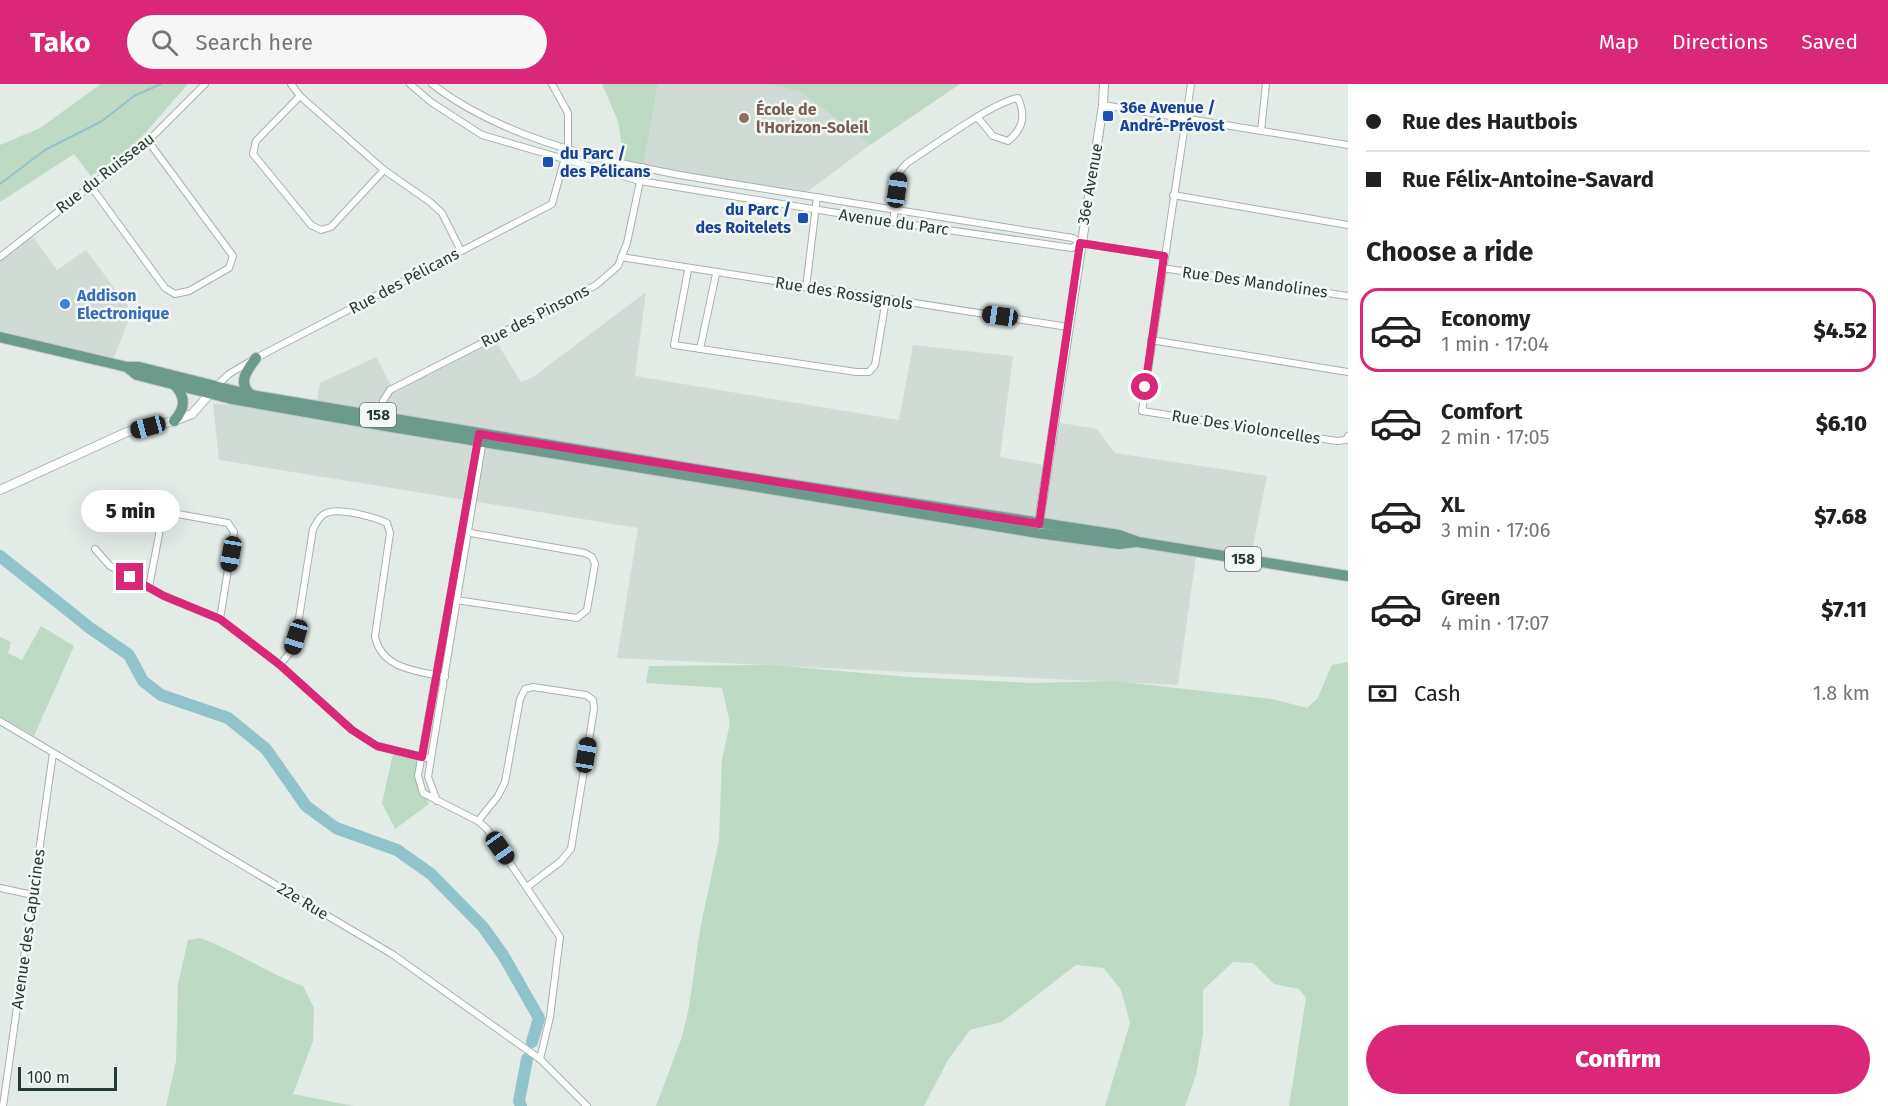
<!DOCTYPE html>
<meta charset="utf-8">
<style>
body{margin:0;font-family:"Fira Sans",sans-serif;background:#f6f6f6;color:#202124;height:100vh;display:flex;flex-direction:column;font-size:22px;white-space:nowrap}
*{box-sizing:border-box;margin:0}
p{font-size:20px;color:#757577}
.icon{flex:none;width:33px;height:33px;fill:none;stroke:currentColor;stroke-width:2;stroke-linecap:round;stroke-linejoin:round}
.map{position:relative;flex:1;overflow:hidden}
.side{display:flex;flex-direction:column;background:#fff;width:540px}
.side>*{flex:none}
.top-card{display:grid;align-content:center;height:132px;padding:0 18px;background:#fff}
.scale{position:absolute;left:18px;bottom:15px;width:99px;box-sizing:border-box;padding-left:6px;border:3px solid #253a33;border-top:0;font-size:16px;line-height:21px;white-space:nowrap;color:#253a33;-webkit-text-stroke:4px #f3f8f5;paint-order:stroke}
.end{position:absolute;width:27px;height:27px;margin:-14px;border:8px solid #db2777;background:#fff;box-shadow:0 0 0 3px #fff}
.from{border-radius:50%}
.bubble{position:absolute;height:42px;border-radius:21px;background:#fff;box-shadow:0 6px 24px #0002;font-size:20px;font-weight:800;line-height:42px;text-align:center}
.car{position:absolute;width:18px;height:36px;margin:-18px -9px;border-radius:8px;box-shadow:0 0 4px 2px #0007;background:linear-gradient(#222 24%,#8ab4d8 0 40%,#222 0 76%,#8ab4d8 0 86%,#222 0)}
.top-card b{display:flex;align-items:center;gap:21px;height:57px;font-size:22px}
.top-card b+b{border-top:2px solid #e0e0e0}
.top-card i{width:15px;height:15px;background:#202124}
ul{padding:0;list-style:none}
li{display:flex;align-items:center;gap:18px;height:84px;margin:0 12px 9px;padding:0 6px;border:3px solid transparent;border-radius:18px}
li div{flex:1}
li b{display:block;font-size:22px}
li em{font-style:normal;font-weight:800}
li.on{border-color:#db2777}
li>.icon{width:54px;height:54px;stroke-width:1.5}
h2{padding:0 18px;font-size:27px;line-height:72px}
.pay{display:flex;align-items:center;gap:15px;height:66px;padding:0 18px;font-size:22px}
.pay p{margin-inline-start:auto}
.primary-button{display:flex;gap:12px;margin-top:auto;padding:12px 18px}
.primary-button a{flex:1;height:69px;border-radius:36px;background:#db2777;color:#fff;font-size:24px;font-weight:800;line-height:69px;text-align:center}
header{display:flex;align-items:center;gap:36px;box-sizing:border-box;height:84px;padding:0 30px;background:#db2777;color:#fff}
header strong{font-size:28px}
nav{display:flex;gap:33px;margin-inline-start:auto;font-size:21px}
.search{width:420px;height:54px;background:#f6f6f6;display:flex;align-items:center;gap:15px;box-sizing:border-box;padding:0 21px;border-radius:33px;color:#757577;font-size:22px}
main{display:flex;flex:1;min-height:0}
.map>svg:first-child{display:block}
.built{fill:#d1dbd6}
.green{fill:#bedac4}
.lines{fill:none;stroke-linecap:round;stroke-linejoin:round}
.stream{stroke:#91c4ca;stroke-width:2}
.river{stroke:#91c4ca;stroke-width:12}
.minor-casing{stroke:#a6b2ad;stroke-width:8}
.tertiary-casing{stroke:#a6b2ad;stroke-width:10}
.primary-casing{stroke:#c2c8c6;stroke-width:12}
.minor{stroke:#fff;stroke-width:6}
.tertiary{stroke:#fff;stroke-width:8}
.primary{stroke:#6c9b8d;stroke-width:10}
.route{stroke:#db2777;stroke-width:8}
.transit-dot{fill:#1a4fb4;stroke:#f3f8f5;stroke-width:2}
.education-dot{fill:#8d6e63;stroke:#f3f8f5;stroke-width:2}
.shop-dot{fill:#3f7fe0;stroke:#f3f8f5;stroke-width:2}
.labels{text-anchor:middle;dominant-baseline:central;stroke-width:5;stroke-linejoin:round;paint-order:stroke}
.shield{fill:#f3f8f5;stroke:#63736d;stroke-width:1.5}
.shield-label{font-size:15px;font-weight:bold;fill:#253a33}
.transit-label{font-size:16px;font-weight:bold;fill:#164399;stroke:#f3f8f5;text-anchor:start}
.education-label{font-size:16px;font-weight:bold;fill:#785e54;stroke:#f3f8f5;text-anchor:start}
.street-label{font-size:16px;fill:#253a33;stroke:#f3f8f5}
.shop-label{font-size:16px;font-weight:bold;fill:#366cbe;stroke:#f3f8f5;text-anchor:start}
</style>
<header>
<strong>Tako</strong>
<div class="search"><svg class="icon" aria-label="search" viewBox="0 0 24 24"><circle cx="10" cy="10" r="6"/><path d="M15 15l6 6"/></svg>Search here</div>
<nav><a>Map</a><a>Directions</a><a>Saved</a></nav>
</header>
<main>
<div class="map">
<svg width="1348" height="1022" viewBox="0 0 1348 1022">
<rect width="100%" height="100%" fill="#e3ebe7"/>
<g class="built">
<path d="M658,0H767L801,8L870,61L803,111L643,83Z"/>
<path d="M31,150L57,186L86,166L132,228L110,283L0,250V173Z"/>
<path d="M646,208L635,292L899,336L913,261L1013,272L1000,373L1049,382L1055,338L1097,345L1115,369L1267,392L1251,472L1197,465L1178,601L617,574L638,444L219,376L213,320L247,321L314,333L320,299L376,273L393,305L494,254L521,298L533,293Z"/>
</g>
<g class="green">
<path d="M101,0H188L131,65L91,92L74,70L0,118V61L40,44Z"/>
<path d="M602,0H658L643,83L624,78L618,37Z"/>
<path d="M767,0H960L870,61L801,8Z"/>
<path d="M41,542L74,562L34,652L0,632V553L11,558L8,569L22,576Z"/>
<path d="M1348,578V1022H1289L1306,914L1299,905L1274,900L1253,879L1233,878L1203,906V951L1196,991L1185,1022H1105L1130,939L1121,906L1104,884L1076,881L1002,938L970,946L948,976L924,1022H656L682,953L689,923L700,845L719,756L722,675L730,639L722,604L646,599L649,582L772,581L908,593L1031,599L1115,597L1272,615L1307,624L1317,615L1332,581Z"/>
<path d="M394,666L422,673L418,692L429,720L395,745L382,719Z"/>
<path d="M200,854C236,867 267,889 303,902L314,924L313,957L293,1010L354,1022H166L176,977L178,900L188,856Z"/>
</g>
<g class="lines">
<path class="stream" d="M0,100L45,66L102,37L134,12L161,0"/>
<g class="river">
<path d="M0,472L90,544L129,571L143,597L161,611L228,634L266,665L306,722L336,744L397,766L431,790L483,843L503,871L539,934L532,958"/>
<path d="M521,1022L519,1017L527,975"/>
</g>
<defs>
<g id="minor">
<path d="M291,0L300,12L384,86L430,118L442,129L461,167"/>
<path d="M410,0L431,18L482,51L640,97L893,138L1072,164L1080,159"/>
<path d="M432,0C526,73 675,90 790,109C884,124 979,139 1073,154L1080,159L1164,172"/>
<path d="M1191,0L1142,327L1337,357L1346,356L1348,352"/>
<path d="M300,12L256,57L253,70L311,141L321,146L331,143L384,86"/>
<path d="M1103,21L1348,61"/>
<path d="M1261,47L1266,0"/>
<path d="M90,101L165,204L175,210L189,207L229,184L233,172L148,57"/>
<path d="M1173,111L1348,141"/>
<path d="M893,138L900,87L907,79C932,63 993,18 1018,14C1026,32 1023,45 1008,57L993,52L978,34"/>
<path d="M0,173L148,57L205,0"/>
<path d="M621,173L1068,243"/>
<path d="M1162,184L1348,212"/>
<path d="M688,186L674,261L856,288H869L875,281L886,215"/>
<path d="M806,204L817,113"/>
<path d="M1151,256L1348,288"/>
<path d="M700,265L716,190"/>
<path d="M216,302L229,290L256,274L552,120L568,63V29L552,0"/>
<path d="M381,335L383,317L390,306L596,201L618,182L627,159L643,83"/>
<path d="M478,357L418,692L423,709L478,737L487,745L560,853L550,933L540,975"/>
<path d="M95,465L110,482L164,512L220,535L280,581L352,646L377,662L431,675"/>
<path d="M149,503L161,440L165,432L172,429L228,439L234,448L220,535"/>
<path d="M456,516L577,534L587,526L595,480L592,473L585,469L465,448"/>
<path d="M280,581L291,567L296,553L313,445C317,438 321,429 330,428C343,425 375,433 387,439L390,449L375,552C381,585 417,587 445,593"/>
<path d="M0,637L392,870L540,975L587,1022"/>
<path d="M437,717L428,693L483,355"/>
<path d="M478,737L498,712L505,698L520,615L525,605L533,603L586,611L593,616L594,625L571,765L560,778L527,803"/>
<path d="M0,804L33,811"/>
<path d="M3,1022L53,669"/>
</g>
<g id="tertiary">
<path d="M0,406L127,348L174,337L192,330L214,305"/>
<path d="M1038,445L1103,21L1104,0"/>
</g>
<g id="primary">
<path d="M0,253L127,283H139L251,311L731,391L1119,451L1138,458L1348,492"/>
<path d="M127,283L137,291L232,315L380,341L1038,449L1119,460L1135,458"/>
<path d="M174,300C186,313 186,324 174,337"/>
<path d="M251,311C237,299 247,286 256,274"/>
</g>
</defs>
<use href="#minor" class="minor-casing"/>
<use href="#tertiary" class="tertiary-casing"/>
<use href="#primary" class="primary-casing"/>
<use href="#minor" class="minor"/>
<use href="#tertiary" class="tertiary"/>
<use href="#primary" class="primary"/>
</g>
<g class="lines">
<path class="route" d="M130,493L164,512L220,535L280,581L352,646L377,662L422,673L479,350L1039,440L1080,159L1164,172L1145,303"/>
</g>
<g class="transit-dot">
<rect x="1102" y="26" width="12" height="12" rx="3"/>
<rect x="542" y="72" width="12" height="12" rx="3"/>
<rect x="797" y="128" width="12" height="12" rx="3"/>
</g>
<circle class="education-dot" cx="744" cy="34" r="6"/>
<circle class="shop-dot" cx="65" cy="220" r="6"/>
<g class="labels">
<g class="shield">
<rect x="360" y="319" width="36" height="24" rx="4.5"/>
<rect x="1225" y="463" width="36" height="24" rx="4.5"/>
</g>
<g class="shield-label">
<text x="378" y="331">158</text>
<text x="1243" y="475">158</text>
</g>
<g class="transit-label">
<text x="1120" y="23">36e Avenue /<tspan x="1120" dy="18">André-Prévost</tspan></text>
<text x="560" y="69">du Parc /<tspan x="560" dy="18">des Pélicans</tspan></text>
<text x="791" y="125" text-anchor="end">du Parc /<tspan x="791" dy="18">des Roitelets</tspan></text>
</g>
<g class="education-label">
<text x="756" y="25">École de<tspan x="756" dy="18">l'Horizon-Soleil</tspan></text>
</g>
<g class="street-label">
<text transform="translate(105 89) rotate(-38)">Rue du Ruisseau</text>
<text transform="translate(1090 100) rotate(-80)">36e Avenue</text>
<text transform="translate(894 138) rotate(8)">Avenue du Parc</text>
<text transform="translate(404 197) rotate(-28)">Rue des Pélicans</text>
<text transform="translate(1255 198) rotate(8)">Rue Des Mandolines</text>
<text transform="translate(844 209) rotate(9)">Rue des Rossignols</text>
<text transform="translate(535 232) rotate(-27)">Rue des Pinsons</text>
<text transform="translate(1246 343) rotate(9)">Rue Des Violoncelles</text>
<text transform="translate(303 817) rotate(31)">22e Rue</text>
<text transform="translate(28 845) rotate(-82)">Avenue des Capucines</text>
</g>
<g class="shop-label">
<text x="77" y="211">Addison<tspan x="77" dy="18">Electronique</tspan></text>
</g>
</g>
</svg>
<div class="scale">100 m</div>
<i class="end from" style="left:1145px;top:303px"></i>
<i class="end" style="left:130px;top:493px"></i>
<div class="bubble" style="left:81px;top:406px;width:99px">5 min</div>
<i class="car" style="left:897px;top:106px;rotate:8deg"></i>
<i class="car" style="left:1000px;top:232px;rotate:278deg"></i>
<i class="car" style="left:148px;top:343px;rotate:255deg"></i>
<i class="car" style="left:231px;top:470px;rotate:190deg"></i>
<i class="car" style="left:296px;top:553px;rotate:197deg"></i>
<i class="car" style="left:586px;top:671px;rotate:9deg"></i>
<i class="car" style="left:500px;top:764px;rotate:145deg"></i>
</div>
<section class="side">
<div class="top-card">
<b><i class="from"></i>Rue des Hautbois</b>
<b><i></i>Rue Félix-Antoine-Savard</b>
</div>
<h2>Choose a ride</h2>
<ul>
<li class="on"><svg class="icon" aria-label="car" viewBox="0 0 24 24"><path d="M5 17H2v-5l4-1 3-4h7l3 4 3 1v5h-3M9 17h6M6 11h13"/><circle cx="7" cy="17" r="2"/><circle cx="17" cy="17" r="2"/></svg><div><b>Economy</b><p>1 min · 17:04</p></div><em>$4.52</em></li>
<li><svg class="icon" aria-label="car" viewBox="0 0 24 24"><path d="M5 17H2v-5l4-1 3-4h7l3 4 3 1v5h-3M9 17h6M6 11h13"/><circle cx="7" cy="17" r="2"/><circle cx="17" cy="17" r="2"/></svg><div><b>Comfort</b><p>2 min · 17:05</p></div><em>$6.10</em></li>
<li><svg class="icon" aria-label="car" viewBox="0 0 24 24"><path d="M5 17H2v-5l4-1 3-4h7l3 4 3 1v5h-3M9 17h6M6 11h13"/><circle cx="7" cy="17" r="2"/><circle cx="17" cy="17" r="2"/></svg><div><b>XL</b><p>3 min · 17:06</p></div><em>$7.68</em></li>
<li><svg class="icon" aria-label="car" viewBox="0 0 24 24"><path d="M5 17H2v-5l4-1 3-4h7l3 4 3 1v5h-3M9 17h6M6 11h13"/><circle cx="7" cy="17" r="2"/><circle cx="17" cy="17" r="2"/></svg><div><b>Green</b><p>4 min · 17:07</p></div><em>$7.11</em></li>
</ul>
<div class="pay"><svg class="icon" aria-label="cash" viewBox="0 0 24 24"><path d="M3 7h18v10H3z"/><circle cx="12" cy="12" r="2"/></svg>Cash<p>1.8 km</p></div>
<div class="primary-button"><a>Confirm</a></div>
</section>
</main>
